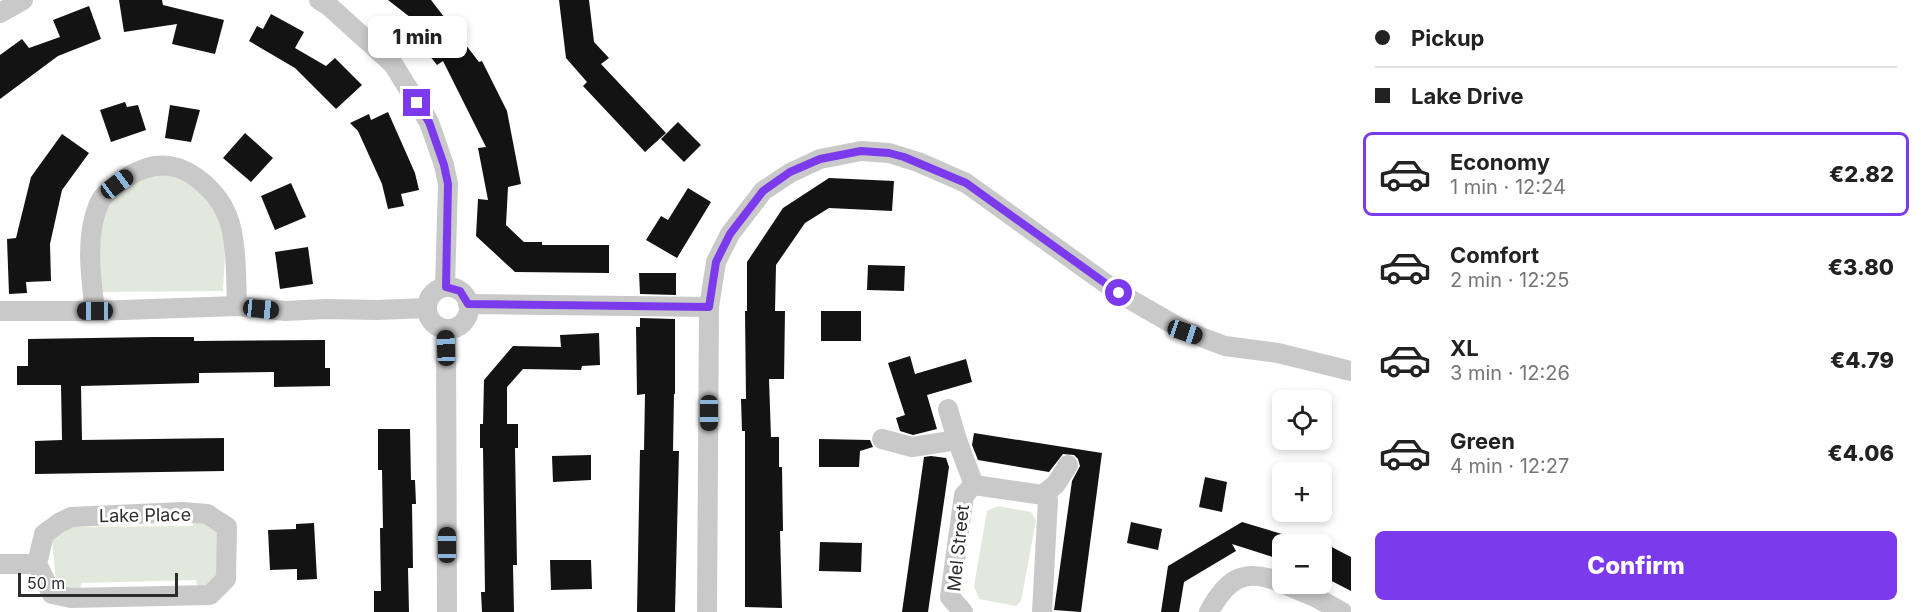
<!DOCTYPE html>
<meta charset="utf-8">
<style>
body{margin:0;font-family:Inter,sans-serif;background:#f2f2f2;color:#222;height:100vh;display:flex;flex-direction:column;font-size:22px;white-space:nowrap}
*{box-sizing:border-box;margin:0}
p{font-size:20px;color:#767676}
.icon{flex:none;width:33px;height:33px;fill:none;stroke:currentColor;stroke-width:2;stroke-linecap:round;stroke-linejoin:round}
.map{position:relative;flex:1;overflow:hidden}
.side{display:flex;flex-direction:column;background:#fff;width:570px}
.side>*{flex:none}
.top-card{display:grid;align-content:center;height:132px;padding:0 24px;background:#fff}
.buttons{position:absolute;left:1272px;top:390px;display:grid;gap:12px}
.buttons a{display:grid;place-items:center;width:60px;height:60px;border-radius:9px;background:#fff;box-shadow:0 3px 9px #0003;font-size:30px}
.scale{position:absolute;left:18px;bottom:15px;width:160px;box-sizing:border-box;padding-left:6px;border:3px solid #2c2c2c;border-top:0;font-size:16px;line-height:21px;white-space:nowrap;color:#2c2c2c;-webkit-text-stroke:4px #fff;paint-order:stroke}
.end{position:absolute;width:27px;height:27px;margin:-14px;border:8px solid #7c3aed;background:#fff;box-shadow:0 0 0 3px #fff}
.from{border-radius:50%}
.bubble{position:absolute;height:42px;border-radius:9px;background:#fff;box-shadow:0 3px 9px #0003;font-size:20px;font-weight:800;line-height:42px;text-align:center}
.car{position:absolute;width:18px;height:36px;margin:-18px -9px;border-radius:8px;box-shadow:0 0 4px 2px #0007;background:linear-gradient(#222 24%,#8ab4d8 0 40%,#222 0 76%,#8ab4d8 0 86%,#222 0)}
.top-card b{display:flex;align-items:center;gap:21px;height:57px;font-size:22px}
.top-card b+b{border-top:2px solid #e0e0e0}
.top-card i{width:15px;height:15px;background:#222}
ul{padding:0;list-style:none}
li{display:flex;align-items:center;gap:18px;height:84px;margin:0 12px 9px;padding:0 12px;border:3px solid transparent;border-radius:9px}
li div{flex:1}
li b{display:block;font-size:22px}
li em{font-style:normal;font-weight:800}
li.selected{border-color:#7c3aed}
li>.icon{width:54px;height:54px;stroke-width:1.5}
.primary-button{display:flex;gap:12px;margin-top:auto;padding:12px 24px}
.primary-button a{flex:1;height:69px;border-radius:9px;background:#7c3aed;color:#fff;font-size:24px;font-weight:800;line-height:69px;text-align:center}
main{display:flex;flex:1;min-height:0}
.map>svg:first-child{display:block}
.green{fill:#e2e8db}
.building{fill:#131313}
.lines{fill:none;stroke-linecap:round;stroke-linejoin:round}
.street{stroke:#c9c9c9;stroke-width:20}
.route{stroke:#7c3aed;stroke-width:8}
.labels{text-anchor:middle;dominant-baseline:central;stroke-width:6;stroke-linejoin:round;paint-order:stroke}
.street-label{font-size:18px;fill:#2c2c2c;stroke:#fff}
</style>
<main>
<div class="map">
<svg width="1351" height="612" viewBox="0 0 1351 612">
<rect width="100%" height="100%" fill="#fff"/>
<g class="green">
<path d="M169,174C182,180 209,194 216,206C229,229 224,266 223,291L99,292L95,247L107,204L143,177Z"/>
<path d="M998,506L1031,512L1036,520L1021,601L1016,606L979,599L974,586L987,511Z"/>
<path d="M199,519L220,531L218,576L208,587H197L196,580L81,583V590L64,588L56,582L52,539L78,521L79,527L193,526V520Z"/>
</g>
<g class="building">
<path d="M119,0H162L163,5L224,20L215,54L172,44L177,24L124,32Z"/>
<path d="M388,0H431L479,62L482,61L507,111L521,184L508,187L506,225L524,242H542V245H609V273L515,272L476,236L478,199L488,200L478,148L486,147L443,61L437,65L414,36L424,28Z"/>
<path d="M559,0H589L594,42L609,58L601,64L666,133L645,152L583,86L587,82L566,58Z"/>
<path d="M89,6L101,39L58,56L0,99V55L22,39L29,48L60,37L53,20Z"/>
<path d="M271,14L304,32L295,48L326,66L335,58L362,85L336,109L295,68L249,41L257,26L263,29Z"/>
<path d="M125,102L127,107L138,105L146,130L111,142L100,110Z"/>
<path d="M170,105L200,110L191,142L165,138Z"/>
<path d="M388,112L415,173L419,190L401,194L404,206L388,209L382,184L358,131L350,123L369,114L371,120Z"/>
<path d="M678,122L701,145L684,162L661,139Z"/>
<path d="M245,133L273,158L251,182L223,158Z"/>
<path d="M62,134L89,153L62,190L50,244L51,281L26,282L27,293L9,294L7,239L16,238L31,177Z"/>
<path d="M829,178L894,181L892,211L829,208L805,223L776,265L775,311H785L784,379H769L771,437H779V467H782L783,531H780L782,608L745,607V431H742L741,399H746L745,311H747V262L783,208Z"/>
<path d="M291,183L306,217L275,230L261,196Z"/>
<path d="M688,188L711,202L677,258L646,240L661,216L668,220Z"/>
<path d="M308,247L313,284L280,289L275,252Z"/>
<path d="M868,265L905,266L904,291L867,290Z"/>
<path d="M639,273H676V295L640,294Z"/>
<rect x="821" y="311" width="40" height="30"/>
<path d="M640,318L675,319V394H674L673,451H679L675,612H637L640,450H644L645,394L637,395L636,327H640Z"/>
<path d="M599,333L600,365L582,366L581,370L523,369L507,387V424H518V448H515L517,565H513L514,612H482L481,592H485L483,448H480V424H483L484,380L513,346L561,347L560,335Z"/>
<path d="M154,337H194V341L325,340V368H330V386L274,387V372L199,373V383L81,386L82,440L224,438V471L35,474V441L62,440L61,385H17V366H28V339Z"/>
<path d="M910,356L915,374L966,359L972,382L927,395L937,429L913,435L900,431L896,418L905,415L888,363Z"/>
<path d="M378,429H410L411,480H415L416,504H412L413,568H408L409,612H374V591H381L380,528H383L382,470H378Z"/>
<path d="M974,433L1102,453L1081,612L1054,610L1072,481L1080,466L1078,459L1074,455L1063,454L1049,472L978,460L972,445Z"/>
<path d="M819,439L870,440L873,447L860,451L859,467H819Z"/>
<path d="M591,455V480L553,482L552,456Z"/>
<path d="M931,456L946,458L949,467L928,612H902L924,457Z"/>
<path d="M1205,477L1227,482L1222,512L1199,507Z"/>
<path d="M1131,522L1162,529L1158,550L1127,543Z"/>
<path d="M1242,522L1282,534V560L1232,544L1236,551L1184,582L1179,612H1161L1168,566Z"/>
<path d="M314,523L317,579L297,580V569L270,570L268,530L296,529V524Z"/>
<path d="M820,542L862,543L861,572L819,571Z"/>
<path d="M1322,542L1351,557V591L1322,576Z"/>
<path d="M550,560H591L592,589L551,590Z"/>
</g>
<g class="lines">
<g class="street">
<path d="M319,0L329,6L393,64L429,122L444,165L448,184L445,287"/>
<path d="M0,13L23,0"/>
<circle cx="448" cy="308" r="21"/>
<path d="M468,304L709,307"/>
<path d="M0,311H95L237,306L285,311L326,309L377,310L427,308"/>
<path d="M95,311C91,278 85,238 98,206C102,195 110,190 119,183C133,172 152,163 170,166C194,170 218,193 227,215C237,238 236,281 237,306"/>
<path d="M446,329L447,612"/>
<path d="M948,409L957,440L974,485"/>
<path d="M882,439L912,447L957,440"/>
<path d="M1043,495L1056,484L1068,465"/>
<path d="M183,512L207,514L227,527L226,579L210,595L71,598L52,594L37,564L44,534L59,523L71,517Z"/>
<path d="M0,564H37"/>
<path d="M1284,584L1317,598L1342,612"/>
<path d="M707,612L709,307L716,262L730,234L763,191L790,173L820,159L861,151L889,153L918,162L966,183L1119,293L1185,331L1225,346L1278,353L1351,371"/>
<path d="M963,612L950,597L964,495L974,485L1043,495L1048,500L1042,612"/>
<path d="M1209,612C1227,578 1245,567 1282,583"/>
</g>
</g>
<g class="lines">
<path class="route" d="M417,103L429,122L444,165L448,184L446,287L460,291L468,304L709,307L716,262L730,234L763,191L790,172L820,159L861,151L889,153L904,157L966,183L1119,293"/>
</g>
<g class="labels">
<g class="street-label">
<text transform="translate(145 515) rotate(-1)">Lake Place</text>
<text transform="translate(958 548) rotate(-84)">Mel Street</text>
</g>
</g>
</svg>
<div class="buttons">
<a><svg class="icon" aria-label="locate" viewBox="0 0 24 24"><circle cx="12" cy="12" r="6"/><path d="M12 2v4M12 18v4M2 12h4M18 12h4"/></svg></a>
<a>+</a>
<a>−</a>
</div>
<div class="scale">50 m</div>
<i class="end from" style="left:1119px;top:293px"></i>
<i class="end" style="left:417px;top:103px"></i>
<div class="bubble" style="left:368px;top:16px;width:99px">1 min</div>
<i class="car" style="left:117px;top:184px;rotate:53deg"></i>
<i class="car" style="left:261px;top:309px;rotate:96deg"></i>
<i class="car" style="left:95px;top:311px;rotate:270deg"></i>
<i class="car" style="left:1185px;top:332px;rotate:109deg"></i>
<i class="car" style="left:446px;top:348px;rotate:358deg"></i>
<i class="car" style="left:709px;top:413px;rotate:180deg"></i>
<i class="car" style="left:447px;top:545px;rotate:0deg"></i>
</div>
<section class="side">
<div class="top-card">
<b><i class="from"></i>Pickup</b>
<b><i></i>Lake Drive</b>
</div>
<ul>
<li class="selected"><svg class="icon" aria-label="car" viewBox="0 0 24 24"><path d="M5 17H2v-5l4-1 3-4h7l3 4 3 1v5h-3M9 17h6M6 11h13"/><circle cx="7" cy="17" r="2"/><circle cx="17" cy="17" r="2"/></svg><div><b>Economy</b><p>1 min · 12:24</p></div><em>€2.82</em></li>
<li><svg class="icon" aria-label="car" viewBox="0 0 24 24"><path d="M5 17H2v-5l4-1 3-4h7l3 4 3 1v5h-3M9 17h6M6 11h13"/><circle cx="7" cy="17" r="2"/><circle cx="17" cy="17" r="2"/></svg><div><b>Comfort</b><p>2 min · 12:25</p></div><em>€3.80</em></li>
<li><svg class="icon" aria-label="car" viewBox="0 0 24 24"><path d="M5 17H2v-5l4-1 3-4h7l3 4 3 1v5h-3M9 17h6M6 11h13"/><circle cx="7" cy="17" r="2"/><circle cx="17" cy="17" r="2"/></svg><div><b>XL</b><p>3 min · 12:26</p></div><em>€4.79</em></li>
<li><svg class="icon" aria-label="car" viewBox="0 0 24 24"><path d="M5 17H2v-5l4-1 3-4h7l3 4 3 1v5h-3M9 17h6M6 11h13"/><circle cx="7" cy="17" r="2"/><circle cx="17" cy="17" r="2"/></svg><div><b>Green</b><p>4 min · 12:27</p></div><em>€4.06</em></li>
</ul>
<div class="primary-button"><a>Confirm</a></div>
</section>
</main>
